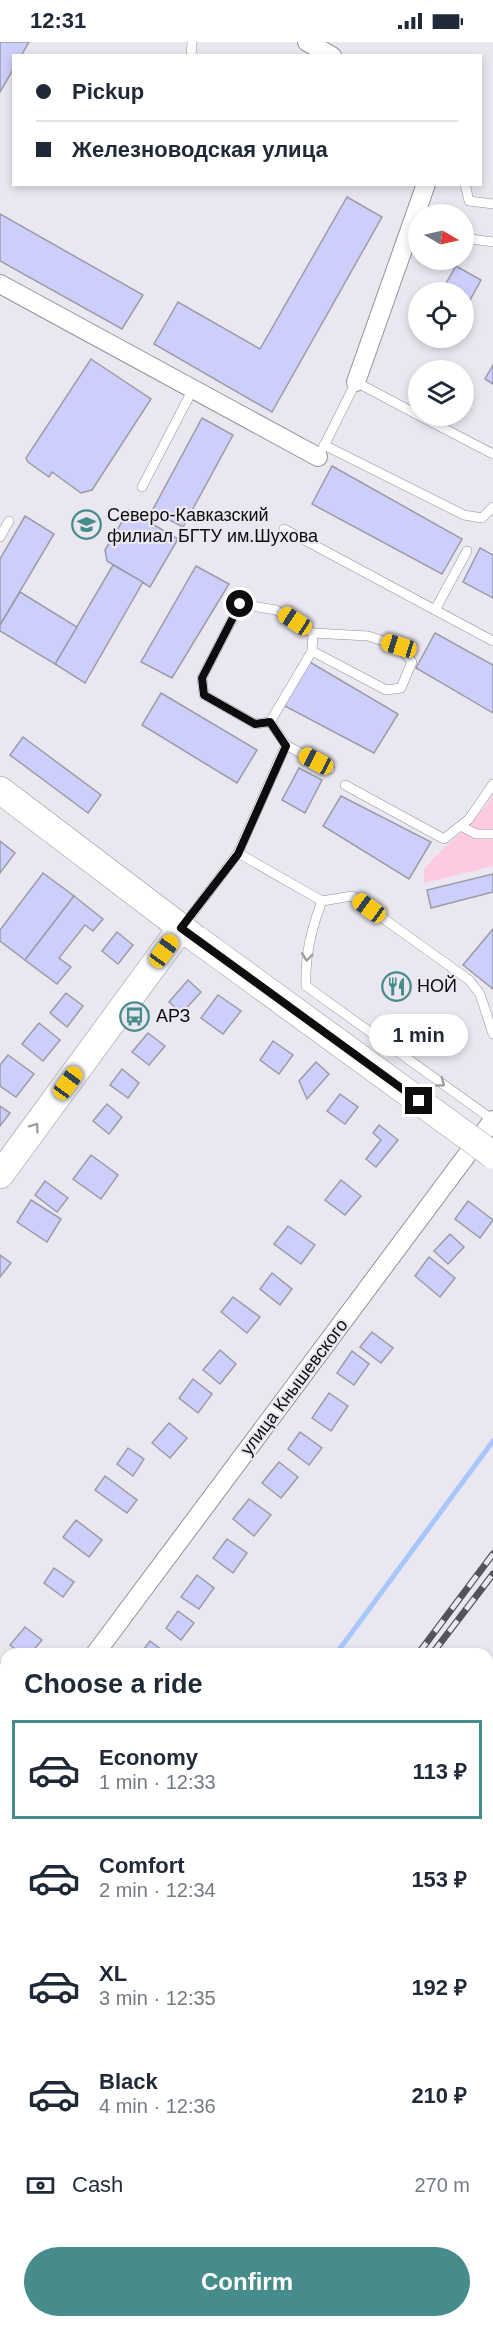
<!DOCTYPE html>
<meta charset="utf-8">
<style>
body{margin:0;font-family:Arial,sans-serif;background:#f6f6f7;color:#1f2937;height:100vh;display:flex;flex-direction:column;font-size:22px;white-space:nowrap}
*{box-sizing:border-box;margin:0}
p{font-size:20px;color:#747a83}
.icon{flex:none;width:33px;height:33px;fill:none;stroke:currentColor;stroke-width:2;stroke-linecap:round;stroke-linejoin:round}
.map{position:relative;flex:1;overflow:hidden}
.side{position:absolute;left:0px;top:1606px;width:494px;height:680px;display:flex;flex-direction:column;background:#fff;border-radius:18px 18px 0 0;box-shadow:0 3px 9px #0003}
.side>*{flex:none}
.hud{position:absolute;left:12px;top:12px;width:470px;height:132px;border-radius:0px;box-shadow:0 3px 9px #0003;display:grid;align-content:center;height:132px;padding:0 24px;background:#fff}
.needle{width:39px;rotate:99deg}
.buttons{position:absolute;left:408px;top:162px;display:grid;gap:12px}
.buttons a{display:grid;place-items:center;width:66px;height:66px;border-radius:50%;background:#fff;box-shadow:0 3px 9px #0003;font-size:30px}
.end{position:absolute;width:27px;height:27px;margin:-14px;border:8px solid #0d0c0f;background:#fff;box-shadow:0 0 0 3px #fff}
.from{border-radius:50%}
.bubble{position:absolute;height:42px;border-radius:21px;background:#fff;box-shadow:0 3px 9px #0003;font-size:20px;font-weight:600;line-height:42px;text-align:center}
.car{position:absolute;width:18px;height:36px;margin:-18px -9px;border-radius:8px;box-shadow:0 0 4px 2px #0007;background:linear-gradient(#f5c518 24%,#345 0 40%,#f5c518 0 76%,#345 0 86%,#f5c518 0)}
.hud b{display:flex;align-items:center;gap:21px;height:57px;font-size:22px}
.hud b+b{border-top:2px solid #e0e1e3}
.hud i{width:15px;height:15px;background:#1f2937}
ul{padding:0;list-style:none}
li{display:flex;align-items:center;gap:18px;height:99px;margin:0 12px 9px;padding:0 12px;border:3px solid transparent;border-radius:0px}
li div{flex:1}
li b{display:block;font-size:22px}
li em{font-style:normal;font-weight:600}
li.current{border-color:#458c8b}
li>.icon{width:54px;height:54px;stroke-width:1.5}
h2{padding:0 24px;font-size:27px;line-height:72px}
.pay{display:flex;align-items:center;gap:15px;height:66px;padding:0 24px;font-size:22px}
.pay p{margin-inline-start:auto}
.cta{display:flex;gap:12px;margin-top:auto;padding:12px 24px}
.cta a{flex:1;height:69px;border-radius:36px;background:#458c8b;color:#fff;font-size:24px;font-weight:600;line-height:69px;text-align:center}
.status{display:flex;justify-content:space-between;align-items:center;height:42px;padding:0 30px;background:#fff;direction:ltr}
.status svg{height:16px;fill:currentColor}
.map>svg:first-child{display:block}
.green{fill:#fecae2}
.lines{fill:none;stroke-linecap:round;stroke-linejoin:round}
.stream{stroke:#a7c7fb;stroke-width:5}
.building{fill:#cccffb;stroke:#9b9ca5;stroke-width:1.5}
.lane-casing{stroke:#949199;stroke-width:10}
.street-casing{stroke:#949199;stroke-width:20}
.secondary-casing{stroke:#949199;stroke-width:28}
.lane{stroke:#fff;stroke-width:9}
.street{stroke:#fff;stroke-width:18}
.secondary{stroke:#fff;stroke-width:27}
.rail-casing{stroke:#555359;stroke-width:7}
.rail{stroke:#ebe7f1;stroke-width:4.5;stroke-dasharray:14;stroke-linecap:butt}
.secondary-bridge-casing{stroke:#949199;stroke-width:28;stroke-linecap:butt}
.secondary-bridge{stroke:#fff;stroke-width:27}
.oneway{stroke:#9e9e9f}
.route{stroke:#0d0c0f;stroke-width:8}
.labels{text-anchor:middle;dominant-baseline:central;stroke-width:4.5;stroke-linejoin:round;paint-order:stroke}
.poi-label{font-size:18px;fill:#0d0c0f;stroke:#ebe7f1;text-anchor:start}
.street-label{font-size:18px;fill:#0d0c0f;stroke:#ebe7f1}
</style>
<div class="status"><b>12:31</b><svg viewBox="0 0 49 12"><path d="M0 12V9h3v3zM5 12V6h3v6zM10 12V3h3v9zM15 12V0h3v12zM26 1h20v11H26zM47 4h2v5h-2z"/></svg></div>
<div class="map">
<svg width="493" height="2285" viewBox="0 0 493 2285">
<rect width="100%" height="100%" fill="#ebe7f1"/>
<path class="green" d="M493,753V824L424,841V827C446,801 475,783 493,753Z"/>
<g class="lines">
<g class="stream">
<path d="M336,1612L493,1399"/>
<path d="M0,2063L6,2054"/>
</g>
</g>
<g class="building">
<path d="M0,0H29L21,14H14V26L0,50Z"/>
<path d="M347,155L382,175L272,370L154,302L178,260L260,307Z"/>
<path d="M0,172L143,253L122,287L0,219Z"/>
<path d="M456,224L481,238L464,269V250H441Z"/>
<path d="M91,317L151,357L92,448L81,451L52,430L49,435L28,420L26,416Z"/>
<path d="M493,323V342L485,337Z"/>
<path d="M202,376L233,393L183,485L152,469Z"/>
<path d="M332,424L462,497L442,532L312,462Z"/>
<path d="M129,468L178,497L150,545L107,519L105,508Z"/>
<path d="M25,474L54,492L0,583V517Z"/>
<path d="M480,506L493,513V556L463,540Z"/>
<path d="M113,523L143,540L85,641L55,622Z"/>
<path d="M196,524L229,542L172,636L141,620Z"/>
<path d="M20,550L77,585L55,622L0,589V583Z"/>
<path d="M435,591L493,623V671L416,626Z"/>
<path d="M308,619L398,672L374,711L281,662Z"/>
<path d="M161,651L257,708L237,741L142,683Z"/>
<path d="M23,695L101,753L88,771L10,713Z"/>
<path d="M299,726L322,738L305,771L282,758Z"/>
<path d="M341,754L431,800L409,837L323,784Z"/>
<path d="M0,799L15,811L0,831Z"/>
<path d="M43,831L74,854L25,918L0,899V888Z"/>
<path d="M493,832V850L431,866L427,848Z"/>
<path d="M74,854L103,877L93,889L85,883L59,916L71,925L57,942L25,918Z"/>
<path d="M493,887V947L463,923Z"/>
<path d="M117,890L133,903L118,922L102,909Z"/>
<path d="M188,938L201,950L182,971L169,960Z"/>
<path d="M66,951L83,964L67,985L50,971Z"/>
<path d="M218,953L241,969L223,992L201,976Z"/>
<path d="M140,963L149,969L134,988L126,982Z"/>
<path d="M39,981L60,998L43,1019L22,1002Z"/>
<path d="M148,991L165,1004L149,1023L132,1010Z"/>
<path d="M273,999L293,1013L279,1032L260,1018Z"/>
<path d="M8,1013L34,1032L16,1055L0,1044V1023Z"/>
<path d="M316,1020L329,1032L307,1057L299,1039Z"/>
<path d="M122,1027L139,1041L128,1056L110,1043Z"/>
<path d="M340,1052L358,1065L345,1082L327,1069Z"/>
<path d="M107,1062L122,1075L109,1092L93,1079Z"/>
<path d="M0,1064L10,1071L0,1084Z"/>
<path d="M379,1083L398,1098L376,1125L366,1117L381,1098L373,1091Z"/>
<path d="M91,1113L118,1133L101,1157L73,1137Z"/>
<path d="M341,1138L361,1154L345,1173L325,1158Z"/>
<path d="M45,1139L68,1156L57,1170L35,1153Z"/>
<path d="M31,1158L61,1177L47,1200L17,1180Z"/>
<path d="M468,1159L493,1178L480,1196L455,1177Z"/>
<path d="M288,1184L315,1203L301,1222L274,1202Z"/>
<path d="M450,1192L464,1205L448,1222L434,1209Z"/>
<path d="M0,1213L11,1221L0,1235Z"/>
<path d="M429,1215L455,1236L440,1255L415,1234Z"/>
<path d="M272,1231L292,1247L280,1263L260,1247Z"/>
<path d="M233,1255L260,1275L247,1291L221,1270Z"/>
<path d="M372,1290L393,1306L381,1321L360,1305Z"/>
<path d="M220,1308L236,1322L220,1342L203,1328Z"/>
<path d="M352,1309L369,1322L354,1343L337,1331Z"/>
<path d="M193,1337L212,1352L198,1371L179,1356Z"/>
<path d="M329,1351L348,1364L331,1389L312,1376Z"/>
<path d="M169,1381L187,1396L170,1416L152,1401Z"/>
<path d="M300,1390L322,1406L309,1423L288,1407Z"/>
<path d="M128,1406L144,1417L133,1434L117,1422Z"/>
<path d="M279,1420L298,1435L281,1456L262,1441Z"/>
<path d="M105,1434L137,1458L127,1471L95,1448Z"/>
<path d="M249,1457L271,1473L254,1494L233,1477Z"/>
<path d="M76,1478L102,1498L89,1515L63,1495Z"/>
<path d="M227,1497L247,1511L233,1531L213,1516Z"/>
<path d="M54,1526L74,1540L63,1555L44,1541Z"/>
<path d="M197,1533L214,1546L199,1567L181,1555Z"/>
<path d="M178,1569L194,1581L181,1598L166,1586Z"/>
<path d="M25,1585L42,1598L30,1612H22L10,1603Z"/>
<path d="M150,1599L167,1612H140Z"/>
<path d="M6,1613V1648L0,1643V1621Z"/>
<path d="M6,1802V1824L0,1819V1810Z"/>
<path d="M0,1842L6,1846V1873L0,1868Z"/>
<path d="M493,1862V1901L488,1908V1869Z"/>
<path d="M490,2051L493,2054V2073L488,2068V2055Z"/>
<path d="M189,2280H233L230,2285H186Z"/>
</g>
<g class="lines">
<defs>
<g id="lane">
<path d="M191,14L192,0"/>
<path d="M465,142L469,159L493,162"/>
<path d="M464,196L493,200"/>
<path d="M420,374L493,412"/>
<path d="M324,403L464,473L482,476L493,465"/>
<path d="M322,408L356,340L418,373"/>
<path d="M142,445L193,347"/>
<path d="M284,487L493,599"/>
<path d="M0,495L9,479"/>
<path d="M240,562L276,568L313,591L312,609L270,680L255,682L204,653L202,636Z"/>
<path d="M435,568L467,509"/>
<path d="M312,609L386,648L401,646L412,620L399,604L368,594L313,591"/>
<path d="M270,680L286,703L330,727"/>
<path d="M345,743L444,797L469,777L493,742"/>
<path d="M461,784L476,792H493"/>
<path d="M238,811L322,859L352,854L469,938L480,952L493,992"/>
<path d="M322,859C311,888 305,913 306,944L493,1078"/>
<path d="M183,884L238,811L286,703"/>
</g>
<g id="street">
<path d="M307,0L332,14"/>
<path d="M0,242L318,415"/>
<path d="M356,340L426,142"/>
<path d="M95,1612L493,1078"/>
<path d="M0,1698L6,1702"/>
<path d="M0,1740L6,1732"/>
<path d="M488,1983L493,1975"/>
<path d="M274,2285L278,2280"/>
</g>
<g id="secondary">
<path d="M0,748L195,896"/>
<path d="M0,1133L181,886"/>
</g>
</defs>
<use href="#lane" class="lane-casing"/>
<use href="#street" class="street-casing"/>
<use href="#secondary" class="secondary-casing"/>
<use href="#lane" class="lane"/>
<use href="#street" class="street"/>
<use href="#secondary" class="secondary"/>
<defs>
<g id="rail">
<path d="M418,1612L493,1512"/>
<path d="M432,1612L493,1532"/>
<path d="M488,1634L493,1627"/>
<path d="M0,2178L6,2170"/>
<path d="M0,2200L6,2192"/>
<path d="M21,2285L24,2280"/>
<path d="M44,2285L47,2280"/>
<path d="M63,2285L66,2280"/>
</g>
</defs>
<use href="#rail" class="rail-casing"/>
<use href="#rail" class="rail"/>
<defs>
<path id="secondary-bridge" d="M198,898L493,1113"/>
</defs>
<use href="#secondary-bridge" class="secondary-bridge-casing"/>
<use href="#secondary-bridge" class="secondary-bridge"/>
</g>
<defs><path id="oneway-chevron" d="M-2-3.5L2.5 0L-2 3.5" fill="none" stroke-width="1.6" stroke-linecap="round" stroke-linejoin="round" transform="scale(1.5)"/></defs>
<g class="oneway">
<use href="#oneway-chevron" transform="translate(307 915) rotate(97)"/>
<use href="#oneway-chevron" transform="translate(441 1041) rotate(36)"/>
<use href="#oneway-chevron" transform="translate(35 1085) rotate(-54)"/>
</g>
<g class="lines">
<path class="route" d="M240,562L202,636L204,653L255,682L270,680L286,704L238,812L181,886L419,1059"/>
</g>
<defs>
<symbol id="university-ring" viewBox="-11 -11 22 22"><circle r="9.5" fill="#ebe7f1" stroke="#458c8b" stroke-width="1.5"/><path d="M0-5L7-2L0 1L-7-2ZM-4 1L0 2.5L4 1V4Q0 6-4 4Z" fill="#458c8b"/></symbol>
<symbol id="restaurant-ring" viewBox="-11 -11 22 22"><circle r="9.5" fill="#ebe7f1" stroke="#458c8b" stroke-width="1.5"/><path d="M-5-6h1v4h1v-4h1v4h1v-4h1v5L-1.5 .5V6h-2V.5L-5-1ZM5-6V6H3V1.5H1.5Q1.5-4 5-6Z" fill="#458c8b"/></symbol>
<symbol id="bus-ring" viewBox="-11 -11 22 22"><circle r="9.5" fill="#ebe7f1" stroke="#458c8b" stroke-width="1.5"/><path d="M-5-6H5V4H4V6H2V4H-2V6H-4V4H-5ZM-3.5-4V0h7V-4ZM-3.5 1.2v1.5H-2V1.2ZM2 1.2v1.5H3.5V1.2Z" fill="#458c8b"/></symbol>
</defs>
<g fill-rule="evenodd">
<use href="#university-ring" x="70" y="466" width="33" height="33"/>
<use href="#restaurant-ring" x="380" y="928" width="33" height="33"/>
<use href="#bus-ring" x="118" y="958" width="33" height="33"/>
</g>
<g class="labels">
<g class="poi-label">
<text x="107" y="473">Северо-Кавказский<tspan x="107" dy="21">филиал БГТУ им.Шухова</tspan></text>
<text x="417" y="944">НОЙ</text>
<text x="156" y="974">АРЗ</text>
</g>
<g class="street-label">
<text transform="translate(294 1345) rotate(-53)">улица Кнышевского</text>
</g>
</g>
</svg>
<div class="buttons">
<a><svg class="needle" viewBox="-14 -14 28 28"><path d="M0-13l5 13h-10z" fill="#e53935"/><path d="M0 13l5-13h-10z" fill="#747a83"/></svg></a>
<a><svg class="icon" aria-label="locate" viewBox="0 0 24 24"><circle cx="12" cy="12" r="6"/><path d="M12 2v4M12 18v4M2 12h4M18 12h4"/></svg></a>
<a><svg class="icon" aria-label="layers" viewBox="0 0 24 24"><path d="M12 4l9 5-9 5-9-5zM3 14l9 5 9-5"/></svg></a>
</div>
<i class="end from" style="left:240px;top:562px"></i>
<i class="end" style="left:419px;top:1059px"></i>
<div class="bubble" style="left:369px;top:972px;width:99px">1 min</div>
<i class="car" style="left:295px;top:579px;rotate:303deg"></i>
<i class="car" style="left:399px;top:604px;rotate:287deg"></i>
<i class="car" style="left:316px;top:719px;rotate:298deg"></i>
<i class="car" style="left:369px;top:866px;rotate:306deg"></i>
<i class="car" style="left:164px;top:909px;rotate:36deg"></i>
<i class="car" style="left:68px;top:1041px;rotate:36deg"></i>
<div class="hud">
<b><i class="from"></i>Pickup</b>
<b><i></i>Железноводская улица</b>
</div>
<section class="side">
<h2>Choose a ride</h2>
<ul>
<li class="current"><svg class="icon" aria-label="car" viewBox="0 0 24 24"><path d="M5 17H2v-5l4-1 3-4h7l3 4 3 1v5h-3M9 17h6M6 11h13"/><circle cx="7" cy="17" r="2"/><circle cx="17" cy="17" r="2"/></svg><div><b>Economy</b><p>1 min · 12:33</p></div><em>113 ₽</em></li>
<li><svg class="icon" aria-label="car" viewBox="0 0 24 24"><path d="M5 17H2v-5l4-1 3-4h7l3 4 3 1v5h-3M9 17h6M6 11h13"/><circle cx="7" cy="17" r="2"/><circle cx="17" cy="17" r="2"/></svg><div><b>Comfort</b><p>2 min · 12:34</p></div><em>153 ₽</em></li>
<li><svg class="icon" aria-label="car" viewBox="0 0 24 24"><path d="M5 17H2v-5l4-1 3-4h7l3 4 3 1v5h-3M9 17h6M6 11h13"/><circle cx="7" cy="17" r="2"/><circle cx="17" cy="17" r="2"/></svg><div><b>XL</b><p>3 min · 12:35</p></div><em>192 ₽</em></li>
<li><svg class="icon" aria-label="car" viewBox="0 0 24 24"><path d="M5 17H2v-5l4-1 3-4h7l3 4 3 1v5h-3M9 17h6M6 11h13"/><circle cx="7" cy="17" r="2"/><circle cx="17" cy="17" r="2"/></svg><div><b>Black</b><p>4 min · 12:36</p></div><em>210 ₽</em></li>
</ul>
<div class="pay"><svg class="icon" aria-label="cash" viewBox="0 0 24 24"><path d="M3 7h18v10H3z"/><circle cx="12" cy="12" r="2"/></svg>Cash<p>270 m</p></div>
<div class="cta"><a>Confirm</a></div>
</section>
</div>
